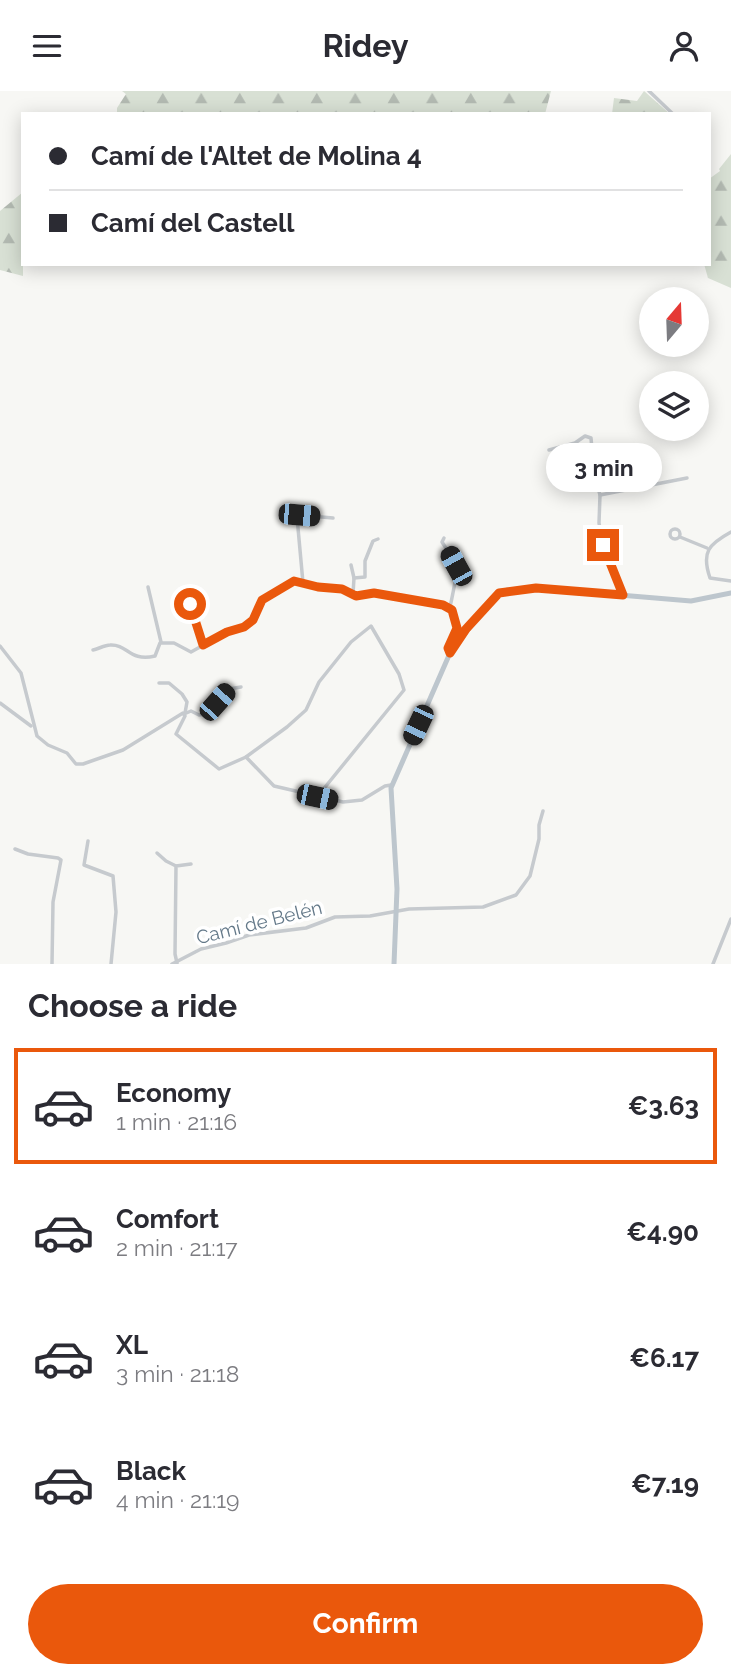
<!DOCTYPE html>
<meta charset="utf-8">
<style>
body{margin:0;font-family:Raleway,sans-serif;background:#f7f7f7;color:#2b2b33;height:100vh;display:flex;flex-direction:column;font-size:26px;white-space:nowrap}
*{box-sizing:border-box;margin:0}
p{font-size:23px;color:#7c7c81}
.icon{flex:none;width:38px;height:38px;fill:none;stroke:currentColor;stroke-width:2;stroke-linecap:round;stroke-linejoin:round}
.map{position:relative;height:873px;overflow:hidden}
.sheet{display:flex;flex-direction:column;background:#fff;flex:1}
.sheet>*{flex:none}
.guide{position:absolute;left:21px;top:21px;width:690px;height:154px;border-radius:0px;box-shadow:0 4px 18px #0003;display:grid;align-content:center;height:154px;padding:0 28px;background:#fff}
.needle{width:46px;rotate:19deg}
.buttons{position:absolute;left:639px;top:196px;display:grid;gap:14px}
.buttons a{display:grid;place-items:center;width:70px;height:70px;border-radius:50%;background:#fff;box-shadow:0 4px 18px #0003;font-size:35px}
.end{position:absolute;width:32px;height:32px;margin:-16px;border:9px solid #ea580c;background:#fff;box-shadow:0 0 0 4px #fff}
.from{border-radius:50%}
.bubble{position:absolute;height:49px;border-radius:24px;background:#fff;box-shadow:0 4px 18px #0003;font-size:23px;font-weight:700;line-height:49px;text-align:center}
.car{position:absolute;width:21px;height:42px;margin:-21px -10px;border-radius:9px;box-shadow:0 0 5px 2px #0007;background:linear-gradient(#222 24%,#8ab4d8 0 40%,#222 0 76%,#8ab4d8 0 86%,#222 0)}
.guide b{display:flex;align-items:center;gap:24px;height:66px;font-size:26px}
.guide b+b{border-top:2px solid #e1e1e2}
.guide i{width:18px;height:18px;background:#2b2b33}
ul{padding:0;list-style:none}
li{display:flex;align-items:center;gap:21px;height:116px;margin:0 14px 10px;padding:0 14px;border:4px solid transparent;border-radius:0px}
li div{flex:1}
li b{display:block;font-size:26px}
li em{font-style:normal;font-weight:700}
li.on{border-color:#ea580c}
li>.icon{width:63px;height:63px;stroke-width:1.5}
h2{padding:0 28px;font-size:32px;line-height:84px}
.primary-button{display:flex;gap:14px;margin-top:auto;padding:14px 28px}
.primary-button a{flex:1;height:80px;border-radius:42px;background:#ea580c;color:#fff;font-size:28px;font-weight:700;line-height:80px;text-align:center}
header{display:flex;justify-content:space-between;align-items:center;height:91px;padding:0 28px;background:#fff;font-size:32px;font-weight:700}
.map>svg:first-child{display:block}
.forest{fill:url(#forest-firs)}
.lines{fill:none;stroke-linecap:round;stroke-linejoin:round}
.minor{stroke:#c6cace;stroke-width:3.5}
.secondary{stroke:#bdc6cd;stroke-width:5}
.route{stroke:#ea580c;stroke-width:9}
.labels{text-anchor:middle;dominant-baseline:central;stroke-width:7;stroke-linejoin:round;paint-order:stroke}
.street-label{font-size:19px;fill:#637888;stroke:#fff}
</style>
<header><svg class="icon" aria-label="menu" viewBox="0 0 24 24"><path d="M4 6h16M4 12h16M4 18h16"/></svg>Ridey<svg class="icon" aria-label="person" viewBox="0 0 24 24"><circle cx="12" cy="8" r="4"/><path d="M4 21q1-7 8-7t8 7"/></svg></header>
<div class="map">
<svg width="731" height="873" viewBox="0 0 731 873">
<defs>
<pattern id="forest-firs" width="22" height="20" patternUnits="userSpaceOnUse" patternTransform="scale(1.75)"><rect width="22" height="20" fill="#d8e0d4"/><path d="M5 1l3.5 6h-7zM16 11l3.5 6h-7z" fill="#b3bab2"/></pattern>
</defs>
<rect width="100%" height="100%" fill="#f7f7f4"/>
<g class="forest">
<path d="M122,0H551L545,23H117V17L126,3Z"/>
<path d="M644,0L670,23H612L614,7L637,10Z"/>
<path d="M731,63V197L708,187L704,173H709V88L720,80L719,78Z"/>
<path d="M23,101V185L0,179V120Z"/>
</g>
<g class="lines">
<g class="minor">
<path d="M649,0L673,23"/>
<path d="M549,359L575,352L585,345L591,347L594,382L600,404L599,432L603,455L623,504"/>
<path d="M600,404L687,387"/>
<circle cx="675" cy="443" r="5"/>
<path d="M731,441C709,453 701,461 710,487L731,490"/>
<path d="M680,446L707,457"/>
<path d="M444,447L442,451C447,459 454,468 456,477C457,484 452,507 450,516"/>
<path d="M351,474L354,487L353,503"/>
<path d="M354,487L365,486V470L373,450L378,448"/>
<path d="M303,492L297,426L299,424L333,427"/>
<path d="M148,496L161,551"/>
<path d="M190,513L203,554"/>
<path d="M0,555L21,582L37,645L48,654L67,662L76,673H83L123,659L183,622L185,625L176,643L219,678L246,666L287,636L306,619L319,591L351,551L371,535L399,583L404,599L317,706"/>
<path d="M93,559C98,558 105,554 110,554C128,553 129,571 155,565L160,552H174L191,561L227,541L244,536L253,529L262,509L294,490L318,496L342,498L356,505L374,502L450,516L457,537L448,557L450,562"/>
<path d="M159,592H169L182,603L187,611L185,622"/>
<path d="M0,612L31,635"/>
<path d="M184,623L191,620L199,624L205,623L229,598L241,596"/>
<path d="M246,666L274,695L343,711L362,709L385,695L391,694"/>
<path d="M88,750L84,774L113,785L116,821L111,873"/>
<path d="M15,758L28,763L58,767L61,769L53,811L52,873"/>
<path d="M157,762L166,770L176,775"/>
<path d="M177,872L175,863L176,775L191,773"/>
<path d="M172,873L201,858L226,852L249,844L306,837L335,826L370,825L409,818L483,816L516,804L530,785L539,748V734L543,720"/>
<path d="M713,873L731,828"/>
</g>
<path class="secondary" d="M394,873L397,798L391,697L450,562L489,511L499,502L507,499L536,497L691,510L731,502"/>
</g>
<g class="lines">
<path class="route" d="M190,513L203,554L227,541L244,536L253,529L262,509L294,490L318,496L342,498L356,505L374,502L443,514L452,519L457,537L448,557L450,562L466,538L499,502L536,497L623,504L603,454"/>
</g>
<g class="labels">
<g class="street-label">
<text transform="translate(259 831) rotate(-14)">Camí de Belén</text>
</g>
</g>
</svg>
<div class="buttons">
<a><svg class="needle" viewBox="-14 -14 28 28"><path d="M0-13l5 13h-10z" fill="#e53935"/><path d="M0 13l5-13h-10z" fill="#7c7c81"/></svg></a>
<a><svg class="icon" aria-label="layers" viewBox="0 0 24 24"><path d="M12 4l9 5-9 5-9-5zM3 14l9 5 9-5"/></svg></a>
</div>
<i class="end from" style="left:190px;top:513px"></i>
<i class="end" style="left:603px;top:454px"></i>
<div class="bubble" style="left:546px;top:352px;width:116px">3 min</div>
<i class="car" style="left:299px;top:424px;rotate:95deg"></i>
<i class="car" style="left:456px;top:475px;rotate:331deg"></i>
<i class="car" style="left:217px;top:611px;rotate:42deg"></i>
<i class="car" style="left:418px;top:634px;rotate:205deg"></i>
<i class="car" style="left:317px;top:706px;rotate:102deg"></i>
<div class="guide">
<b><i class="from"></i>Camí de l'Altet de Molina 4</b>
<b><i></i>Camí del Castell</b>
</div>
</div>
<section class="sheet">
<h2>Choose a ride</h2>
<ul>
<li class="on"><svg class="icon" aria-label="car" viewBox="0 0 24 24"><path d="M5 17H2v-5l4-1 3-4h7l3 4 3 1v5h-3M9 17h6M6 11h13"/><circle cx="7" cy="17" r="2"/><circle cx="17" cy="17" r="2"/></svg><div><b>Economy</b><p>1 min · 21:16</p></div><em>€3.63</em></li>
<li><svg class="icon" aria-label="car" viewBox="0 0 24 24"><path d="M5 17H2v-5l4-1 3-4h7l3 4 3 1v5h-3M9 17h6M6 11h13"/><circle cx="7" cy="17" r="2"/><circle cx="17" cy="17" r="2"/></svg><div><b>Comfort</b><p>2 min · 21:17</p></div><em>€4.90</em></li>
<li><svg class="icon" aria-label="car" viewBox="0 0 24 24"><path d="M5 17H2v-5l4-1 3-4h7l3 4 3 1v5h-3M9 17h6M6 11h13"/><circle cx="7" cy="17" r="2"/><circle cx="17" cy="17" r="2"/></svg><div><b>XL</b><p>3 min · 21:18</p></div><em>€6.17</em></li>
<li><svg class="icon" aria-label="car" viewBox="0 0 24 24"><path d="M5 17H2v-5l4-1 3-4h7l3 4 3 1v5h-3M9 17h6M6 11h13"/><circle cx="7" cy="17" r="2"/><circle cx="17" cy="17" r="2"/></svg><div><b>Black</b><p>4 min · 21:19</p></div><em>€7.19</em></li>
</ul>
<div class="primary-button"><a>Confirm</a></div>
</section>
